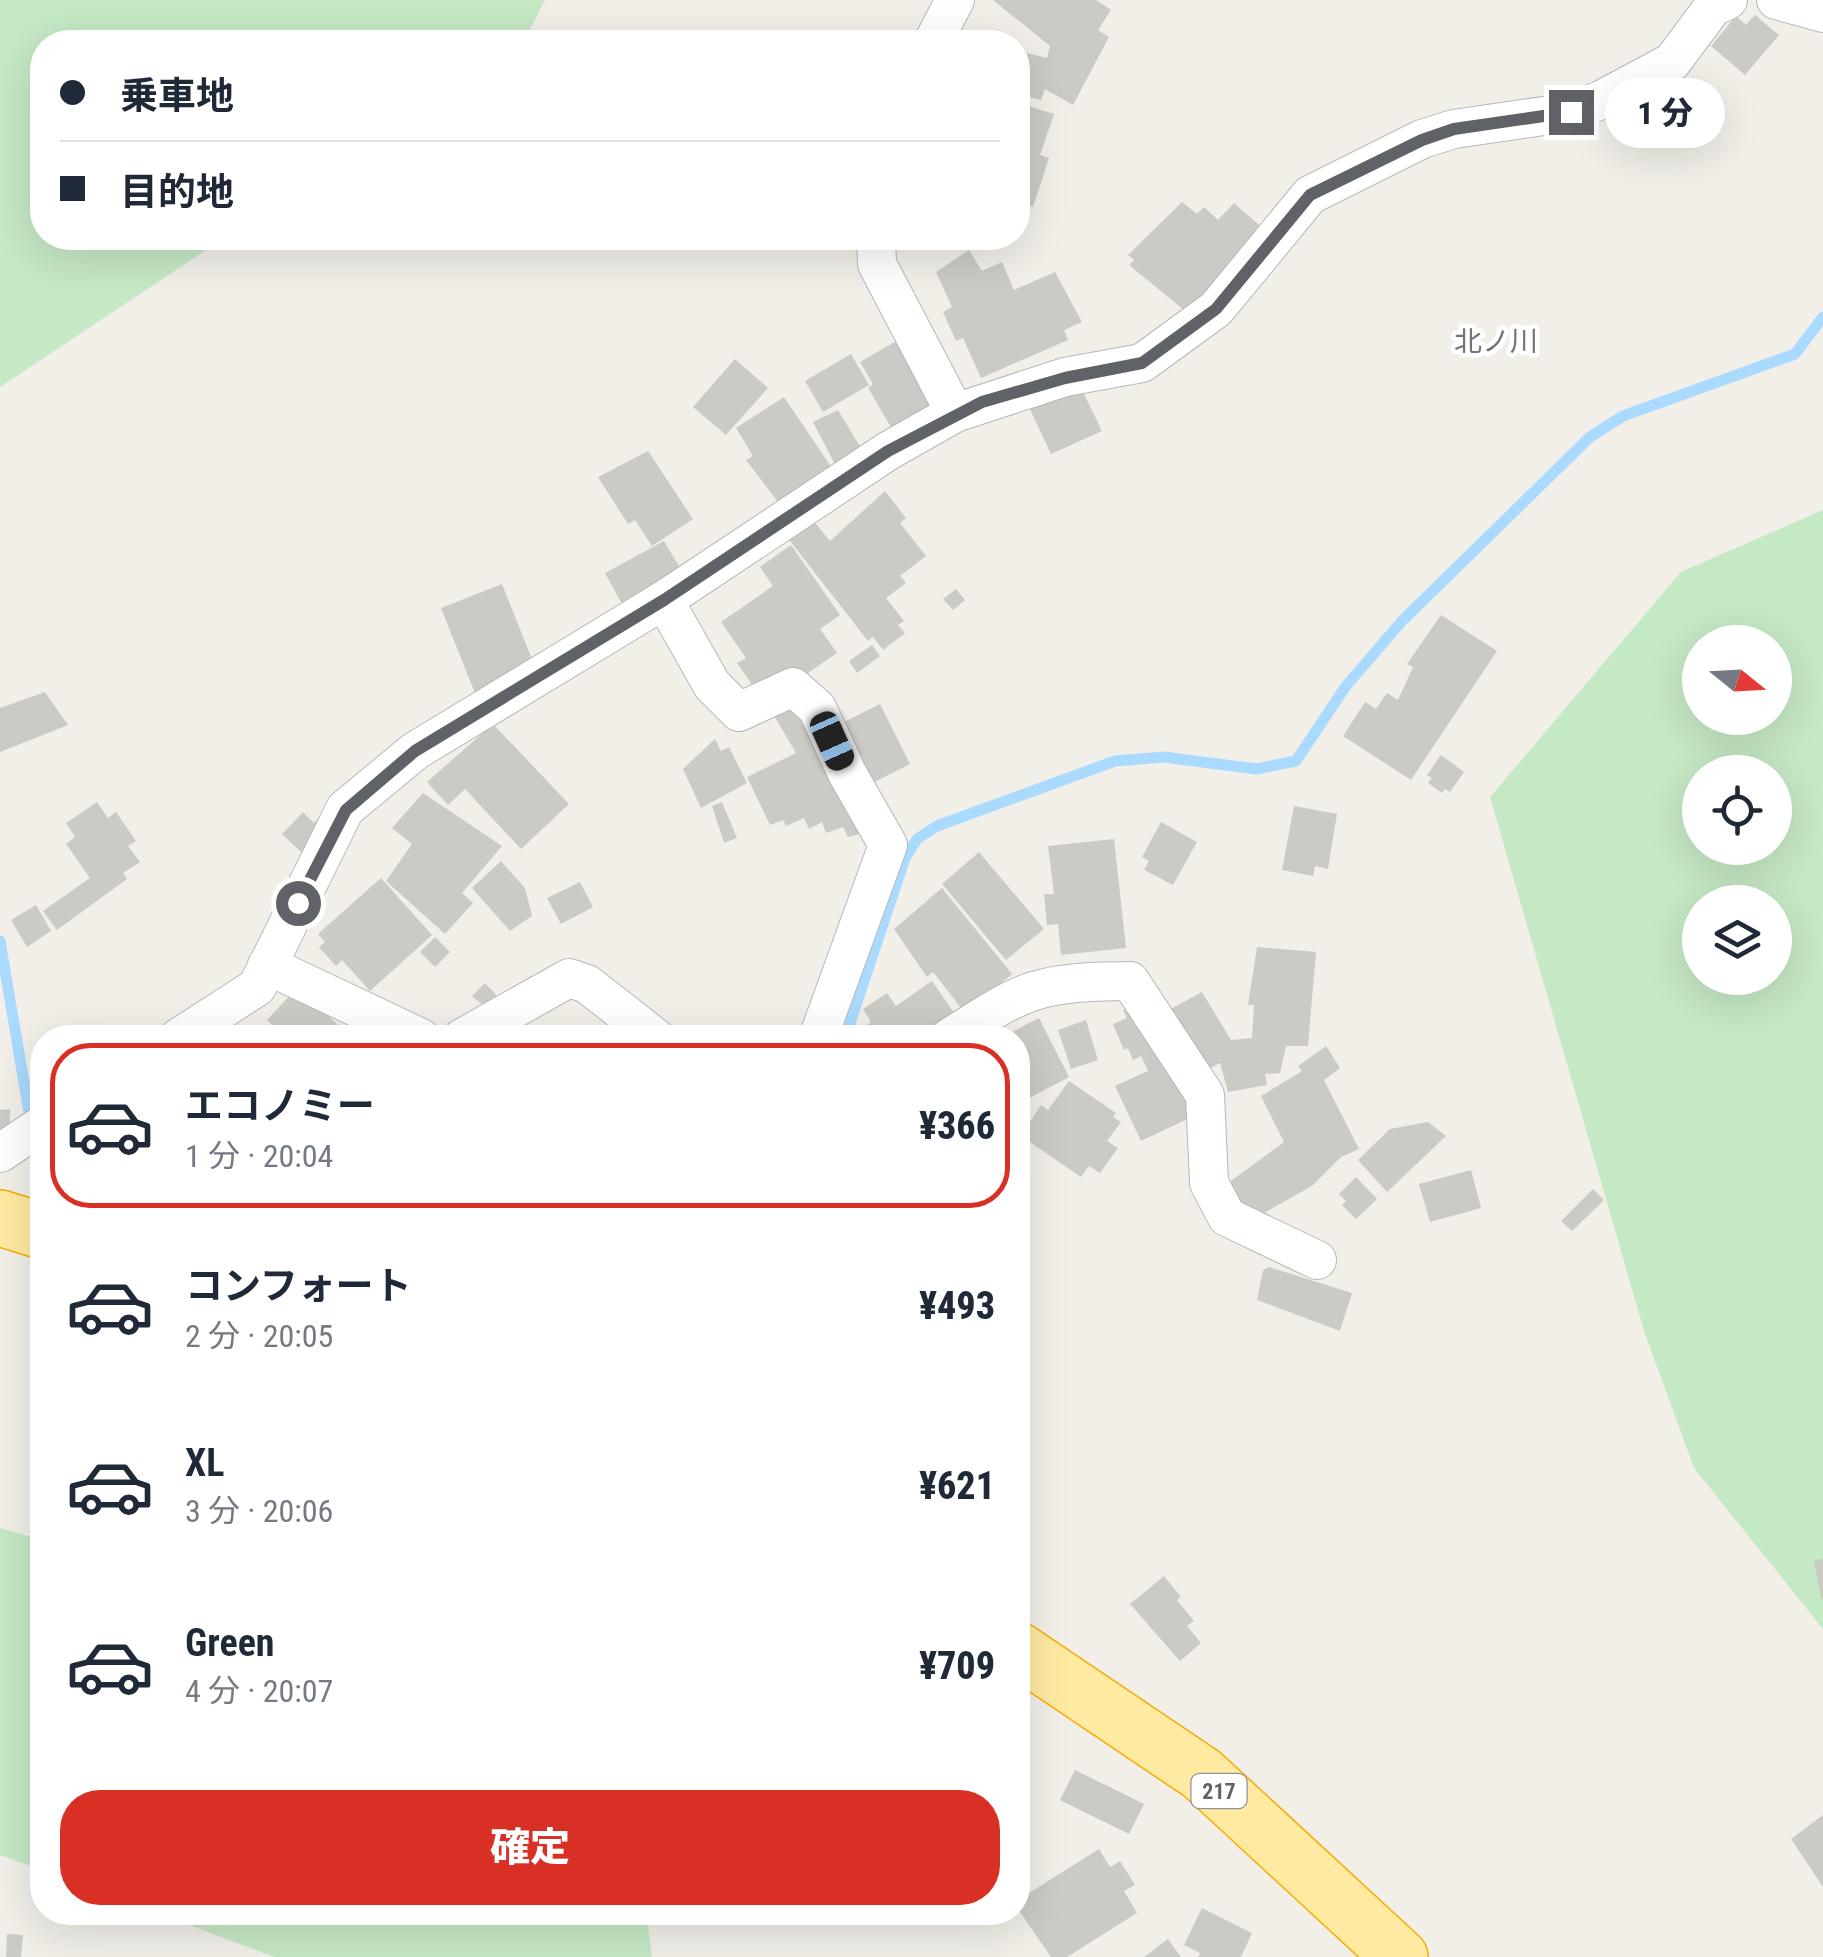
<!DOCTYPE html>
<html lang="ja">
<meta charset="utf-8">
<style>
body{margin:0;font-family:"Roboto Condensed","Noto Sans JP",sans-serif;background:#f2f2f3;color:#1f2937;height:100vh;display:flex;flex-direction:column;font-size:38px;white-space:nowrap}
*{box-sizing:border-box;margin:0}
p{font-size:32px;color:#747a83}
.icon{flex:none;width:55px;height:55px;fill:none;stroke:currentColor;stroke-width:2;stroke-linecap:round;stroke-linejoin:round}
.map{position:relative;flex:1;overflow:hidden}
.side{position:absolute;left:30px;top:1025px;width:1000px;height:900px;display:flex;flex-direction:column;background:#fff;border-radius:40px;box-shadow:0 10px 40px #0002}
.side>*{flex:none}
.top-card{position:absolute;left:30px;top:30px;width:1000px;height:220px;border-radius:40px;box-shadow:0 10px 40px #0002;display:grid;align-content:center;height:220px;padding:0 30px;background:#fff}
.needle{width:65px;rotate:108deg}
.buttons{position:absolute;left:1682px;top:625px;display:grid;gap:20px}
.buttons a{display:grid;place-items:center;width:110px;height:110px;border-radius:50%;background:#fff;box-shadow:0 10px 40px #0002;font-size:50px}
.end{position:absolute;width:45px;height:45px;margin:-22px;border:12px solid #5f6368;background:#fff;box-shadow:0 0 0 5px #fff}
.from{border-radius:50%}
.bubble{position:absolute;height:70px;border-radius:35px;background:#fff;box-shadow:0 10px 40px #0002;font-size:32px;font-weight:800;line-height:70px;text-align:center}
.car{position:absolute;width:30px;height:60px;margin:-30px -15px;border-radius:12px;box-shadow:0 0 8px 2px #0007;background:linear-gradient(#222 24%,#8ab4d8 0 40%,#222 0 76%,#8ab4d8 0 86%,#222 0)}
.top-card b{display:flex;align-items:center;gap:35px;height:95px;font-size:38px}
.top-card b+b{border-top:2px solid #e0e1e3}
.top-card i{width:25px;height:25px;background:#1f2937}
ul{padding:18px 0 0;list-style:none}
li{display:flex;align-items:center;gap:30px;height:165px;margin:0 20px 15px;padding:0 10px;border:5px solid transparent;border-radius:40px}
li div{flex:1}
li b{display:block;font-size:38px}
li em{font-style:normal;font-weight:800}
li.on{border-color:#d93025}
li>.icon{width:90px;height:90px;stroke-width:1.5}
.primary-button{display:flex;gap:20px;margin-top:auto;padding:20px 30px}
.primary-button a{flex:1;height:115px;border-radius:40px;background:#d93025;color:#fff;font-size:40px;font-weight:800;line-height:115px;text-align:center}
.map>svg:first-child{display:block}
.green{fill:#c5e8c5;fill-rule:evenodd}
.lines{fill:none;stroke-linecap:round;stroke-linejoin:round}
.stream{stroke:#aadaff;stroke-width:11}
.building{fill:#cccac5}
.minor-casing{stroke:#b5b8bc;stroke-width:40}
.trunk-casing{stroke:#f9ab00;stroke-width:58}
.minor{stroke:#fff;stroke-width:38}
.trunk{stroke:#feeaa1;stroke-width:55}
.route{stroke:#5f6368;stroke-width:12}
.labels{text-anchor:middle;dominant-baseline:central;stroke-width:9;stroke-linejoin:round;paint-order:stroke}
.shield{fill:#fff;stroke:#8f9295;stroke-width:2.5}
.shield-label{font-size:22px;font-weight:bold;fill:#5f6368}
.neighbourhood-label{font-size:28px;fill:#70757a;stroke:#fff}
</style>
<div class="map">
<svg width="1823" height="1957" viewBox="0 0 1823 1957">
<rect width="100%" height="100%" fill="#f1efe8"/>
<g class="green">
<path d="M0,0H545L527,35L515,42H42V238H224L0,387Z"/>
<path d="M1823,510V1629L1694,1468L1645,1334L1490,797L1681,572ZM1700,642H1775V718H1700ZM1700,772H1775V848H1700ZM1700,902H1775V978H1700Z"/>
<path d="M0,1528L42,1540V1870L0,1855Z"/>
<path d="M157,1913H646L652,1957H275Z"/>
</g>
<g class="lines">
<g class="stream">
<path d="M0,941L29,1112L39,1122"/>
<path d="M845,1038L905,858L917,839L937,826L1115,761L1164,757L1256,769L1296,761L1346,686L1402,621L1590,437L1623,416L1795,354L1823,317"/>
</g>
</g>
<g class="building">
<path d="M993,0H1096L1111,10L1098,30L1109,37L1073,105L1045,89L1041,100L1018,94V51L1047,58L1050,46Z"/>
<path d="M1755,15L1779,35L1745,75L1711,46L1736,16L1746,25Z"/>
<path d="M1018,103L1054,114L1040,155L1049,158L1033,207L1018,202Z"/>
<path d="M1182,202L1197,214L1204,207L1218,220L1234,203L1266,231L1190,315L1129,265L1134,260L1128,255Z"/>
<path d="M917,238H997V246L917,245Z"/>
<path d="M969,250L982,271L1002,262L1014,290L1055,272L1082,322L1064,330L1068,340L981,378L963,338L956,341L943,312L952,307L936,272Z"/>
<path d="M898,340L934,403L892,429L868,388L873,384L860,362Z"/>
<path d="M851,354L869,385L823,412L805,381Z"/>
<path d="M735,359L768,388L726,435L693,407Z"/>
<path d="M1080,386L1102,431L1051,454L1028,405Z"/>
<path d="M784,397L836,474L782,507L746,460L753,456L736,428Z"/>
<path d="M838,410L867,458L839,472L813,422Z"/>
<path d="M648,451L693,519L652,546L635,520L628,524L598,477Z"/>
<path d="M885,491L906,518L900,523L926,556L900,576L906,583L886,598L904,621L898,625L905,633L883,650L873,637L868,641L783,532L808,514L830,541Z"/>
<path d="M664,541L682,571L622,604L605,573Z"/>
<path d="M791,545L840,615L820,629L837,653L765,703L737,663L746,658L721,622L773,586L760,567Z"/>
<path d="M502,584L536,669L475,693L441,608Z"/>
<path d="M956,589L965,600L953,610L943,599Z"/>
<path d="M1441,615L1497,651L1411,780L1343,736L1365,702L1376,709L1387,693L1398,700L1413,667L1407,664Z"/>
<path d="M872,645L880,656L857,673L849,661Z"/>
<path d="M45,692L68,725L0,752V708Z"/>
<path d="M798,699L865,833L848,837L843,827L826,833L822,822L809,829L804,818L786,826L783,820L770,825L747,777L796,753L773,714Z"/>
<path d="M880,704L910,764L861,789L832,728Z"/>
<path d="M493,724L569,804L521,849L465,789L448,805L427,782Z"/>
<path d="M715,739L721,751L729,747L747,783L701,808L683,769Z"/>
<path d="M1441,755L1464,772L1450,792L1445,789L1442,793L1428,783L1432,778L1427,775Z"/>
<path d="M423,793L502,846L462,893L473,903L445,934L386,881L412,844L392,828Z"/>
<path d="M97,802L108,818L116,812L136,841L128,846L140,862L123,873L127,879L57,930L43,911L90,878L66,844L75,837L66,823Z"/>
<path d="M722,802L737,838L724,843L712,806Z"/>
<path d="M1294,806L1337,814L1328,869L1315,866L1313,876L1282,870Z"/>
<path d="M303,812L314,823L323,813L351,840L322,872L282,834Z"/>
<path d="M1161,822L1197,842L1173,885L1144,870L1149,861L1142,857Z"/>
<path d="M1114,839L1126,948L1061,955L1058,924L1047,925L1044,894H1054L1048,846Z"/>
<path d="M979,852L1044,929L1006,960L942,884Z"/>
<path d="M501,861L525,888L532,916L510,931L472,888Z"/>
<path d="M381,878L432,935L370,991L342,960L336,966L319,947L325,942L318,934Z"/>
<path d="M580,882L593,907L561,924L547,898Z"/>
<path d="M942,888L1012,974L965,1013L933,972L927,977L894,929Z"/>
<path d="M36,905L51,931L27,947L11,920Z"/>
<path d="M435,937L450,952L435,967L420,952Z"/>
<path d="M1257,947L1316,952L1308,1046H1286L1280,1073L1265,1074L1267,1085L1228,1092L1220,1063L1200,1074L1165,1012L1202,992L1231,1040L1252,1038L1254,1005H1248Z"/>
<path d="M932,981L958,1019L931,1038H871L864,1027L871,1022L863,1009L887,993L896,1006Z"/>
<path d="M485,983L501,1000L487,1008L472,996Z"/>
<path d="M293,992L310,1007L314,1003L338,1025L331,1038H286L267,1020Z"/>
<path d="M1146,1001L1198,1114L1141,1141L1115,1086L1148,1071L1141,1056L1133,1060L1128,1048L1124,1050L1113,1024L1127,1018L1123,1010Z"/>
<path d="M1039,1018L1069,1077L1018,1104V1038H1000Z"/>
<path d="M1086,1020L1098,1060L1071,1069L1058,1030Z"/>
<path d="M1326,1046L1340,1068L1324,1080L1359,1149L1341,1157L1312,1186L1255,1218L1224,1186L1284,1142L1261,1096L1302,1071L1298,1066Z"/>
<path d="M1069,1081L1116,1113L1113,1117L1121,1122L1107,1141L1118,1148L1100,1173L1089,1166L1081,1177L1021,1136L1041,1105L1048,1110Z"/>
<path d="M10,1109V1128L0,1130V1110Z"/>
<path d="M1428,1122L1446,1136L1387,1192L1358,1160L1390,1129Z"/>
<path d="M1471,1170L1481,1208L1430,1222L1419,1184Z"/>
<path d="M1356,1177L1377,1199L1356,1219L1342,1205L1346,1201L1339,1194Z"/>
<path d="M1593,1189L1604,1200L1572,1231L1561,1221Z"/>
<path d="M1269,1267L1352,1293L1340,1331L1257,1300L1263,1270Z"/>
<path d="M1823,1559V1598L1821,1599L1814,1560Z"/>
<path d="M1164,1576L1181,1597L1177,1600L1194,1621L1187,1626L1201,1643L1180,1661L1130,1604Z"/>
<path d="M1075,1770L1144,1804L1129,1834L1060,1800Z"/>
<path d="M1823,1815V1887L1791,1839Z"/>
<path d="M1099,1849L1110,1867L1120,1861L1135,1885L1124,1891L1137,1913L1067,1957H1051L1018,1909V1900Z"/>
<path d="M1202,1908L1252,1933L1241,1957H1198L1200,1953L1184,1945Z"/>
<path d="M7,1934L23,1935L21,1957H6Z"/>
<path d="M1168,1939L1181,1957H1144Z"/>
</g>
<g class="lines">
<defs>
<g id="minor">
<path d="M1776,0L1823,13"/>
<path d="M933,42L955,0"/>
<path d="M876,238L877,264L955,413"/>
<path d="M664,600L712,685L739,712L793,687L817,708L847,773L888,845L818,1038"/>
<path d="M267,965L421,1038"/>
<path d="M178,1038L257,987L345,809L415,751L664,600L888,451L955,413L1065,377L1142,363L1216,309L1310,195L1422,139L1454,129L1571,112L1601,100L1672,62L1713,7L1728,0"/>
<path d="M462,1038L569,978L587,984L656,1038"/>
<path d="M949,1038C1026,988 1037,982 1130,981L1205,1095L1209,1183L1227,1217L1317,1260"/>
<path d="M0,1153L42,1125"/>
</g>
<g id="trunk">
<path d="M0,1218L42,1231"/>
<path d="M1018,1650L1202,1774L1400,1957"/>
</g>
</defs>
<use href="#minor" class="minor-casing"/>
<use href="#trunk" class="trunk-casing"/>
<use href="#minor" class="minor"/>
<use href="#trunk" class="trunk"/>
</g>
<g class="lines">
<path class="route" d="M298,903L346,810L415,751L664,600L888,451L982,402L1065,378L1142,363L1216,309L1310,195L1422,140L1454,129L1571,112"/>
</g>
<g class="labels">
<rect class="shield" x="1191.5" y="1774" width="55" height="34" rx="8"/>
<g class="shield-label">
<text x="1219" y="1791">217</text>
</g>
<g class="neighbourhood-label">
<text x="1496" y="341">北ノ川</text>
</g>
</g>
</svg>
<div class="buttons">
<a><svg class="needle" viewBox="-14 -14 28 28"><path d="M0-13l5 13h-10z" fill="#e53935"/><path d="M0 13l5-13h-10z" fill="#747a83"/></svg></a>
<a><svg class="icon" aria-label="locate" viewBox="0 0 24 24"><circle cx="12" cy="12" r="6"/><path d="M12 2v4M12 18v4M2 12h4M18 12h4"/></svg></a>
<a><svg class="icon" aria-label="layers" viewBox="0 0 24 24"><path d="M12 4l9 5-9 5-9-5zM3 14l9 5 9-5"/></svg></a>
</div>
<i class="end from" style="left:298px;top:903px"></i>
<i class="end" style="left:1571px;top:112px"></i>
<div class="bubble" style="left:1605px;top:78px;width:120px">1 分</div>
<i class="car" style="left:832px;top:741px;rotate:156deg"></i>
<div class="top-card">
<b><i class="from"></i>乗車地</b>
<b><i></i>目的地</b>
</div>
<section class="side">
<ul>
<li class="on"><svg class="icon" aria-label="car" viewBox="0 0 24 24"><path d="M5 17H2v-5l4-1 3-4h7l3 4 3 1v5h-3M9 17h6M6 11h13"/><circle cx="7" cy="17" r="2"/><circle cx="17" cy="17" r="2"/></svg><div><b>エコノミー</b><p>1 分 · 20:04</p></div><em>¥366</em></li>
<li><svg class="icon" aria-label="car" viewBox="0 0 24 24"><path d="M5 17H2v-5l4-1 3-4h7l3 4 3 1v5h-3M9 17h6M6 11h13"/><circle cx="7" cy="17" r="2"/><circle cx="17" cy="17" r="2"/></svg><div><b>コンフォート</b><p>2 分 · 20:05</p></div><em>¥493</em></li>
<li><svg class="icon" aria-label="car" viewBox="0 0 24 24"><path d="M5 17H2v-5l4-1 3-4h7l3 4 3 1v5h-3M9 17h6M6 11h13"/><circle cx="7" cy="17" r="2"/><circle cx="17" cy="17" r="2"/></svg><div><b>XL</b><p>3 分 · 20:06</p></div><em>¥621</em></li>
<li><svg class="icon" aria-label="car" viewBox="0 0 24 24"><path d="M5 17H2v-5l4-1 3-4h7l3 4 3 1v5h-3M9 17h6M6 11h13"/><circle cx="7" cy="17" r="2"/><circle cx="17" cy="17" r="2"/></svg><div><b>Green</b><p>4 分 · 20:07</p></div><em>¥709</em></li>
</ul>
<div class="primary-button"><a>確定</a></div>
</section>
</div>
